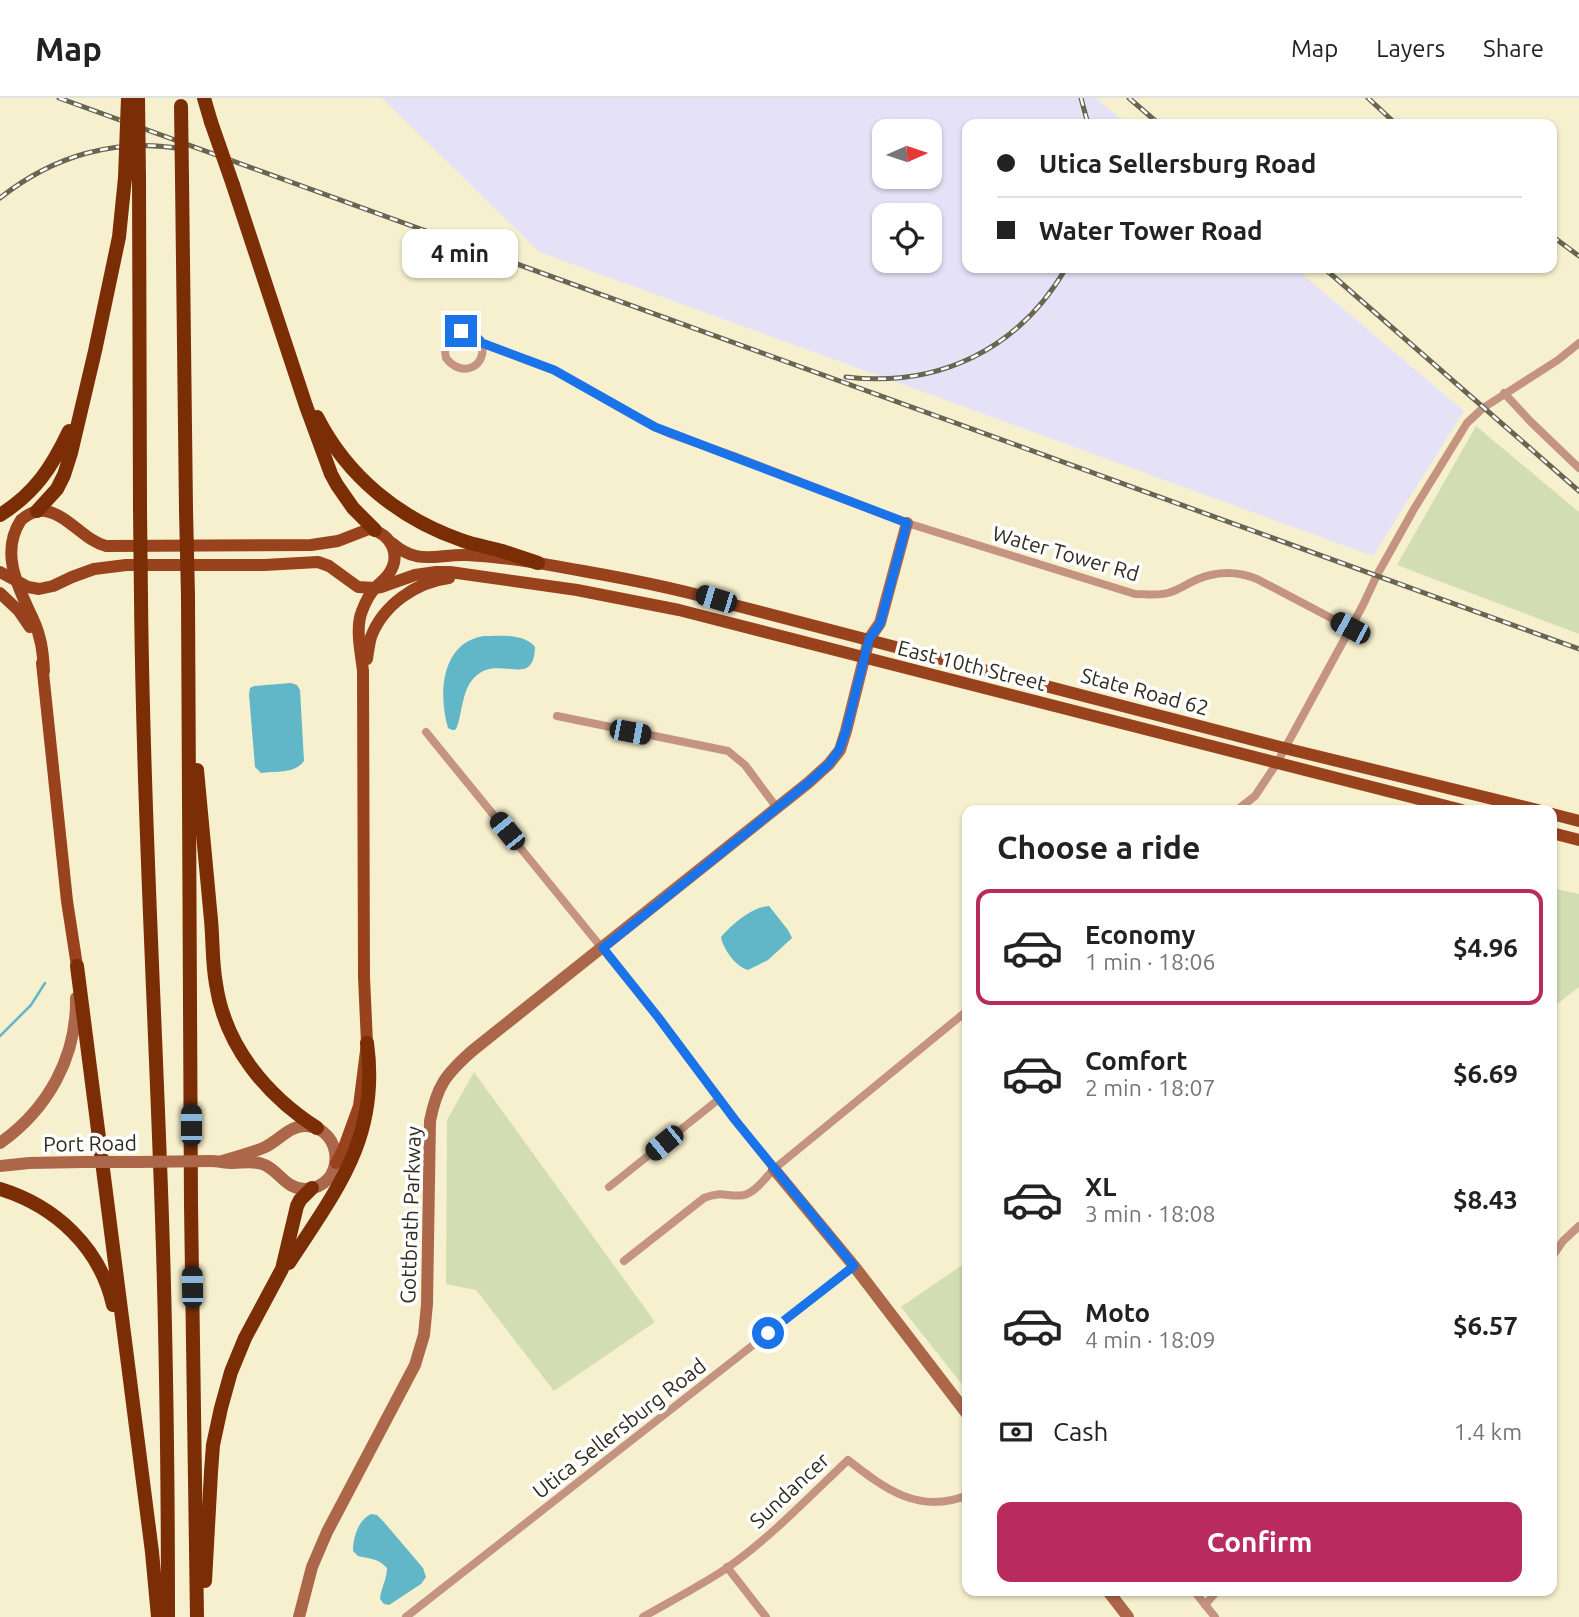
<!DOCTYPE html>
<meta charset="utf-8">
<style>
body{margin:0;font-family:Ubuntu,sans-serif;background:#f2f2f2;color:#222;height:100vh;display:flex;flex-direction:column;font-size:26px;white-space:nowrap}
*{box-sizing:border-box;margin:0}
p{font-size:23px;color:#767676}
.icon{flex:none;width:38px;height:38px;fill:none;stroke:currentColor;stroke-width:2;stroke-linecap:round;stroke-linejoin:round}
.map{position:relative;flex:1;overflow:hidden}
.details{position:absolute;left:962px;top:707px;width:595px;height:791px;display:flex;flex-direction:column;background:#fff;border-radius:14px;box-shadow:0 2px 5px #0004}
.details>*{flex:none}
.hud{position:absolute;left:962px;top:21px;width:595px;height:154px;border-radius:14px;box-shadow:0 2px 5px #0004;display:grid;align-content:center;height:154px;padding:0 35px;background:#fff}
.needle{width:46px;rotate:87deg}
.fabs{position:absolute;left:872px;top:21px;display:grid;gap:14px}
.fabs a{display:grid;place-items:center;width:70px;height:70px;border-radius:14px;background:#fff;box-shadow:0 2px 5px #0004;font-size:35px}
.end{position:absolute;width:32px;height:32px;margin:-16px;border:9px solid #1a73e8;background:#fff;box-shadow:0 0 0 4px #fff}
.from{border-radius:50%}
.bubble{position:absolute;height:49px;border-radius:14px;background:#fff;box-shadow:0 2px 5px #0004;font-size:23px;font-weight:700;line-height:49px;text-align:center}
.car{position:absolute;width:21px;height:42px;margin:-21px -10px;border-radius:9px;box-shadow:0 0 5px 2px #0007;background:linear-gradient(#222 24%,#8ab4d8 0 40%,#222 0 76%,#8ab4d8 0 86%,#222 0)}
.hud b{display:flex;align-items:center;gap:24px;height:66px;font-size:26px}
.hud b+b{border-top:2px solid #e0e0e0}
.hud i{width:18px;height:18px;background:#222}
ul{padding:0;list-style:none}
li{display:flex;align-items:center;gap:21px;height:116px;margin:0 14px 10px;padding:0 21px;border:4px solid transparent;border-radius:14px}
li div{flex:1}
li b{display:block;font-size:26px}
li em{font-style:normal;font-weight:700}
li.current{border-color:#b92b5d}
li>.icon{width:63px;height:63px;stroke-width:1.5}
h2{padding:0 35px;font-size:32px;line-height:84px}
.pay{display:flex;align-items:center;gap:18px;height:77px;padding:0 35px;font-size:26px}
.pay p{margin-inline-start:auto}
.button{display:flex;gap:14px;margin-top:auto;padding:14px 35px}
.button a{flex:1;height:80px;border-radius:14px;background:#b92b5d;color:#fff;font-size:28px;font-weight:700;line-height:80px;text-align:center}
header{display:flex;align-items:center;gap:42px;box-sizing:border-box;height:98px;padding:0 35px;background:#fff;border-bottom:2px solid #e0e0e0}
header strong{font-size:33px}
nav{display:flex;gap:38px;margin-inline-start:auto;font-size:24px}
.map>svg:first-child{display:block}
.industrial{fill:#e5e2f8;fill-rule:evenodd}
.green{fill:#d2deb1}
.water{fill:#61b7c7}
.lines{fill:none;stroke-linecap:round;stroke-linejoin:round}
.stream{stroke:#61b7c7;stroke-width:2.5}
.street{stroke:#c49480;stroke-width:8}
.secondary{stroke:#ac664a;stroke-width:12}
.primary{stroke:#98431e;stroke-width:12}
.highway{stroke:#7b2e06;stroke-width:14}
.rail-casing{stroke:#686551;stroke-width:5}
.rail{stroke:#fff;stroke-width:2.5;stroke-dasharray:8;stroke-linecap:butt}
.secondary-bridge{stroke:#ac664a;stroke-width:12}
.highway-bridge{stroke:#7b2e06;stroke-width:14}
.route{stroke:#1a73e8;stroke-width:9}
.labels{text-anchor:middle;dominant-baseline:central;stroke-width:7;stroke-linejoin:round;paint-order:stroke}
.street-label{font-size:21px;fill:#2f2d1f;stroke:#fff}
</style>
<header>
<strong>Map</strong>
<nav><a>Map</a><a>Layers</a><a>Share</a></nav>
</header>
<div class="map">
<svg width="1579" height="1519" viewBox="0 0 1579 1519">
<rect width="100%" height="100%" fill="#f7f0ce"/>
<path class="industrial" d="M382,0H1096L1127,26H968V170H1295L1464,313L1373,458L539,154ZM884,33H929V79H884ZM884,117H929V163H884Z"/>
<g class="green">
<path d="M1476,328L1579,414V536L1397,467Z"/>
<path d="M1552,790L1579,796V889L1552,910Z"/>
<path d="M474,974L655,1224L554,1293L476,1192L446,1186L447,1022Z"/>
<path d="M968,1163V1294L901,1209Z"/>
</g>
<g class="water">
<path d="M484,538C500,538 524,535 535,549C534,592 499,556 476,578C462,590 463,612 457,629L455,632H452L448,630C438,597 441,544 484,538Z"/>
<path d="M291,585L297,587L300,592L304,663C295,676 275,673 261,675L255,669L249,596L250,590L254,588Z"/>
<path d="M769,808L788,832L792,840L768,862L748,872C736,869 723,851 721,839C732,826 752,809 769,808Z"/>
<path d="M371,1416L377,1417L383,1423L423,1470L426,1479L421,1486L389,1507L384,1506L380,1501C381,1490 387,1481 387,1470C378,1460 370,1461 358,1458L353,1453C353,1440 358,1422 371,1416Z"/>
</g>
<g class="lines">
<path class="stream" d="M0,938L31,907L45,885"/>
<g class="street">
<path d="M482,245C487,270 461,280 446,260C440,233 465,224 482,245L554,272L645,324L670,336L734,358L907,425L1135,496C1146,496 1157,498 1168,495C1179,492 1188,485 1198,481C1218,473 1237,473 1257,481L1350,530"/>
<path d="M1504,295L1530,323L1579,370"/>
<path d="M557,618L728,653L745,667L777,710"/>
<path d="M426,634L658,919L719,1001L774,1071"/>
<path d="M1237,712L1255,698L1277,665L1363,507L1377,477L1414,411L1467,325L1483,310L1558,262L1579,245"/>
<path d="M609,1089L719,1001"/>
<path d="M1552,1159L1563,1143L1579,1128"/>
<path d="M624,1163L704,1100C723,1092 728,1100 744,1097C756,1094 766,1079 774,1071L968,912"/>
<path d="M727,1469L766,1519"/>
<path d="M1194,1493L1215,1519"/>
<path d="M1205,1507L1217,1493"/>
<path d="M406,1519L854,1168"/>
<path d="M643,1519C671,1503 700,1488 727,1470C771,1439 809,1399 848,1362C885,1391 919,1417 968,1397"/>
</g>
<g class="secondary">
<path d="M0,1045C48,1011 77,959 76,900"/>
<path d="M211,1063C218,1063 225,1065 233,1065C243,1065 255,1062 265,1067C280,1074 286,1091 305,1091C346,1090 345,1030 306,1028C289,1027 278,1044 263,1050C250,1055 236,1059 222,1063"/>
<path d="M109,1064H137"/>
<path d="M0,1068L29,1065L83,1064"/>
<path d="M774,1071L854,1168L968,1317"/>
<path d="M1108,1493L1128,1519"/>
<path d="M299,1519L312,1469L327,1434L415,1267L424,1237L427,1206L430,1023C437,988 445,977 472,953L808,685L829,666L840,652L846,633L869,541L880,525L907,425"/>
</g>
<g class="primary">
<path d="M392,445C418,468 436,456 467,457C506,459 545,466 583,473C634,482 685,492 734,507L1284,650L1538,712"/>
<path d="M0,474L28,489L39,491L53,488L72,479L94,471L126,467H264L318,464L329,468L358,489L375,490L381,489L415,477L436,474H450L577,492L679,512L1462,712"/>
<path d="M0,495L19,513L30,529"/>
<path d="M367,561C368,554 369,546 371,539C383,507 416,484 449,480"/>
<path d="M42,565L67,803L77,868"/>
<path d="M44,573C43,554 41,538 33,521C17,487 0,454 21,422C28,416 36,412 45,413C69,417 83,442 106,448L311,447L338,443L369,431C392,436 402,458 388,477C384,482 380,485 376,489C370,495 365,505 362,513C355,530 361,555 363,573L364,879L367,945L359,1008L343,1052L336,1065"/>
<path d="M1552,716L1579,723"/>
<path d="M1552,735L1579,742"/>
</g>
<g class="highway">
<path d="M204,0L211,24"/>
<path d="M139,79L140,412"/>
<path d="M182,80L186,412"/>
<path d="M233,87L306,308L331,376L337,387L353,410L375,432"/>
<path d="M317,319C347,378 398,420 461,442C474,447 488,449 502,453C514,457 526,461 538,465"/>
<path d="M37,413L57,391L64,377L71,355L95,253L119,139L125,80"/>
<path d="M0,417C35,395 52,369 69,333"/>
<path d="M188,498L191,1107L197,1519"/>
<path d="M141,500C143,688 153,876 160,1065C166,1216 168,1367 168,1519"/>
<path d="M197,672C202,722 206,772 211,822C213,843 212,864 216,886C225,948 266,997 317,1030"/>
<path d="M77,868L152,1454L158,1519"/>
<path d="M0,1091C55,1108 100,1149 113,1207"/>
<path d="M289,1165C337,1091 380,1039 367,945"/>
<path d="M205,1483L211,1374L213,1347L221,1310L231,1274L245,1240L282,1171L297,1108L300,1102L312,1090"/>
</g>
<defs>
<g id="rail">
<path d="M59,0L1579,551"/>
<path d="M1081,0L1088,26"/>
<path d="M1129,0L1159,26"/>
<path d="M1368,0L1396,26"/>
<path d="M0,100C53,58 116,39 183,51"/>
<path d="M1552,138L1579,158"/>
<path d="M1324,170L1579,393"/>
<path d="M846,279C939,290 1019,251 1066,170"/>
</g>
</defs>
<use href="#rail" class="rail-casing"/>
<use href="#rail" class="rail"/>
<g class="secondary-bridge">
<path d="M83,1064H109"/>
<path d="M137,1064L211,1063"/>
</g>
<g class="highway-bridge">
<path d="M138,0L139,79"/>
<path d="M181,8L182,80"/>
<path d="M211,24L233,87"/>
<path d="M125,80L128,0"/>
<path d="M140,412L141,500"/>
<path d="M186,412L188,498"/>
</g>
</g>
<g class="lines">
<path class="route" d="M461,233C471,234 476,237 482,245L554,272L655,329L907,425L880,526L869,541L846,633L839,652L829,666L808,685L603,850L658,919L735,1022L854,1168L768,1235"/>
</g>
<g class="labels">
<g class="street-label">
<text transform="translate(1066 455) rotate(16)">Water Tower Rd</text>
<text transform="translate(972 567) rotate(14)">East 10th Street</text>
<text transform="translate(1145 593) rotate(15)">State Road 62</text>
<text transform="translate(90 1045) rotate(-1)">Port Road</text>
<text transform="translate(410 1117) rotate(-88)">Gottbrath Parkway</text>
<text transform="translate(619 1330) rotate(-38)">Utica Sellersburg Road</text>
<text transform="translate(789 1392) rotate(-43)">Sundancer</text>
</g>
</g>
</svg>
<div class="fabs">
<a><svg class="needle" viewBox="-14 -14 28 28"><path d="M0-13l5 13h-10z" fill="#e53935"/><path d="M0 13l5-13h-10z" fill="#767676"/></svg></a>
<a><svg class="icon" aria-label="locate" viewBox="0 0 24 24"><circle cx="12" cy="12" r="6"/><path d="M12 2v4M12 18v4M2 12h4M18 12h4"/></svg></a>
</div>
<i class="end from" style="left:768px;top:1235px"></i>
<i class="end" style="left:461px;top:233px"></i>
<div class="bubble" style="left:402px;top:131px;width:116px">4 min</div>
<i class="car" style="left:716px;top:501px;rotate:287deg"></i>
<i class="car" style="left:1350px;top:530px;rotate:298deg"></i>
<i class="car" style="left:630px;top:634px;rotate:101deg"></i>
<i class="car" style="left:507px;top:733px;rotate:321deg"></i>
<i class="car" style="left:191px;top:1027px;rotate:0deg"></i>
<i class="car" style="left:664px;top:1045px;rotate:231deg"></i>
<i class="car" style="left:192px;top:1189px;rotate:359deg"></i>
<div class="hud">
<b><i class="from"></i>Utica Sellersburg Road</b>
<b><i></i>Water Tower Road</b>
</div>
<section class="details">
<h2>Choose a ride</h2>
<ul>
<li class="current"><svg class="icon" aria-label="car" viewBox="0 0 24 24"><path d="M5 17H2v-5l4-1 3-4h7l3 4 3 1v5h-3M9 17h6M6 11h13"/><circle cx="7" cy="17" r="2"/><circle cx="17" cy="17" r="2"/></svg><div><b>Economy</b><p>1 min · 18:06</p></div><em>$4.96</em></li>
<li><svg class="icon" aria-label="car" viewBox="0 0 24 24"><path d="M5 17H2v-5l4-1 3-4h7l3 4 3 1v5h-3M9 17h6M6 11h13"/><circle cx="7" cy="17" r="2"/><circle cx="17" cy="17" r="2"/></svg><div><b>Comfort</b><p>2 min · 18:07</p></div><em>$6.69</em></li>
<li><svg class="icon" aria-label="car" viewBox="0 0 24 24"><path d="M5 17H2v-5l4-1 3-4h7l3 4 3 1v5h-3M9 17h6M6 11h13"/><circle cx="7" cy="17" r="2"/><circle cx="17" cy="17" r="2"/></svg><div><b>XL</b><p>3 min · 18:08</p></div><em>$8.43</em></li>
<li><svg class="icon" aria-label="car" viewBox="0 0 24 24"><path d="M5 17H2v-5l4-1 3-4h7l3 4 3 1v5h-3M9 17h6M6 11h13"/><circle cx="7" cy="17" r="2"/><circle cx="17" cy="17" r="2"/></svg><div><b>Moto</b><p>4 min · 18:09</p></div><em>$6.57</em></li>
</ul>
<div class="pay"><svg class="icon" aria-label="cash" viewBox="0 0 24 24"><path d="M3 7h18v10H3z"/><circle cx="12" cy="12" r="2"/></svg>Cash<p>1.4 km</p></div>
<div class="button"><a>Confirm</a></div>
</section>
</div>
